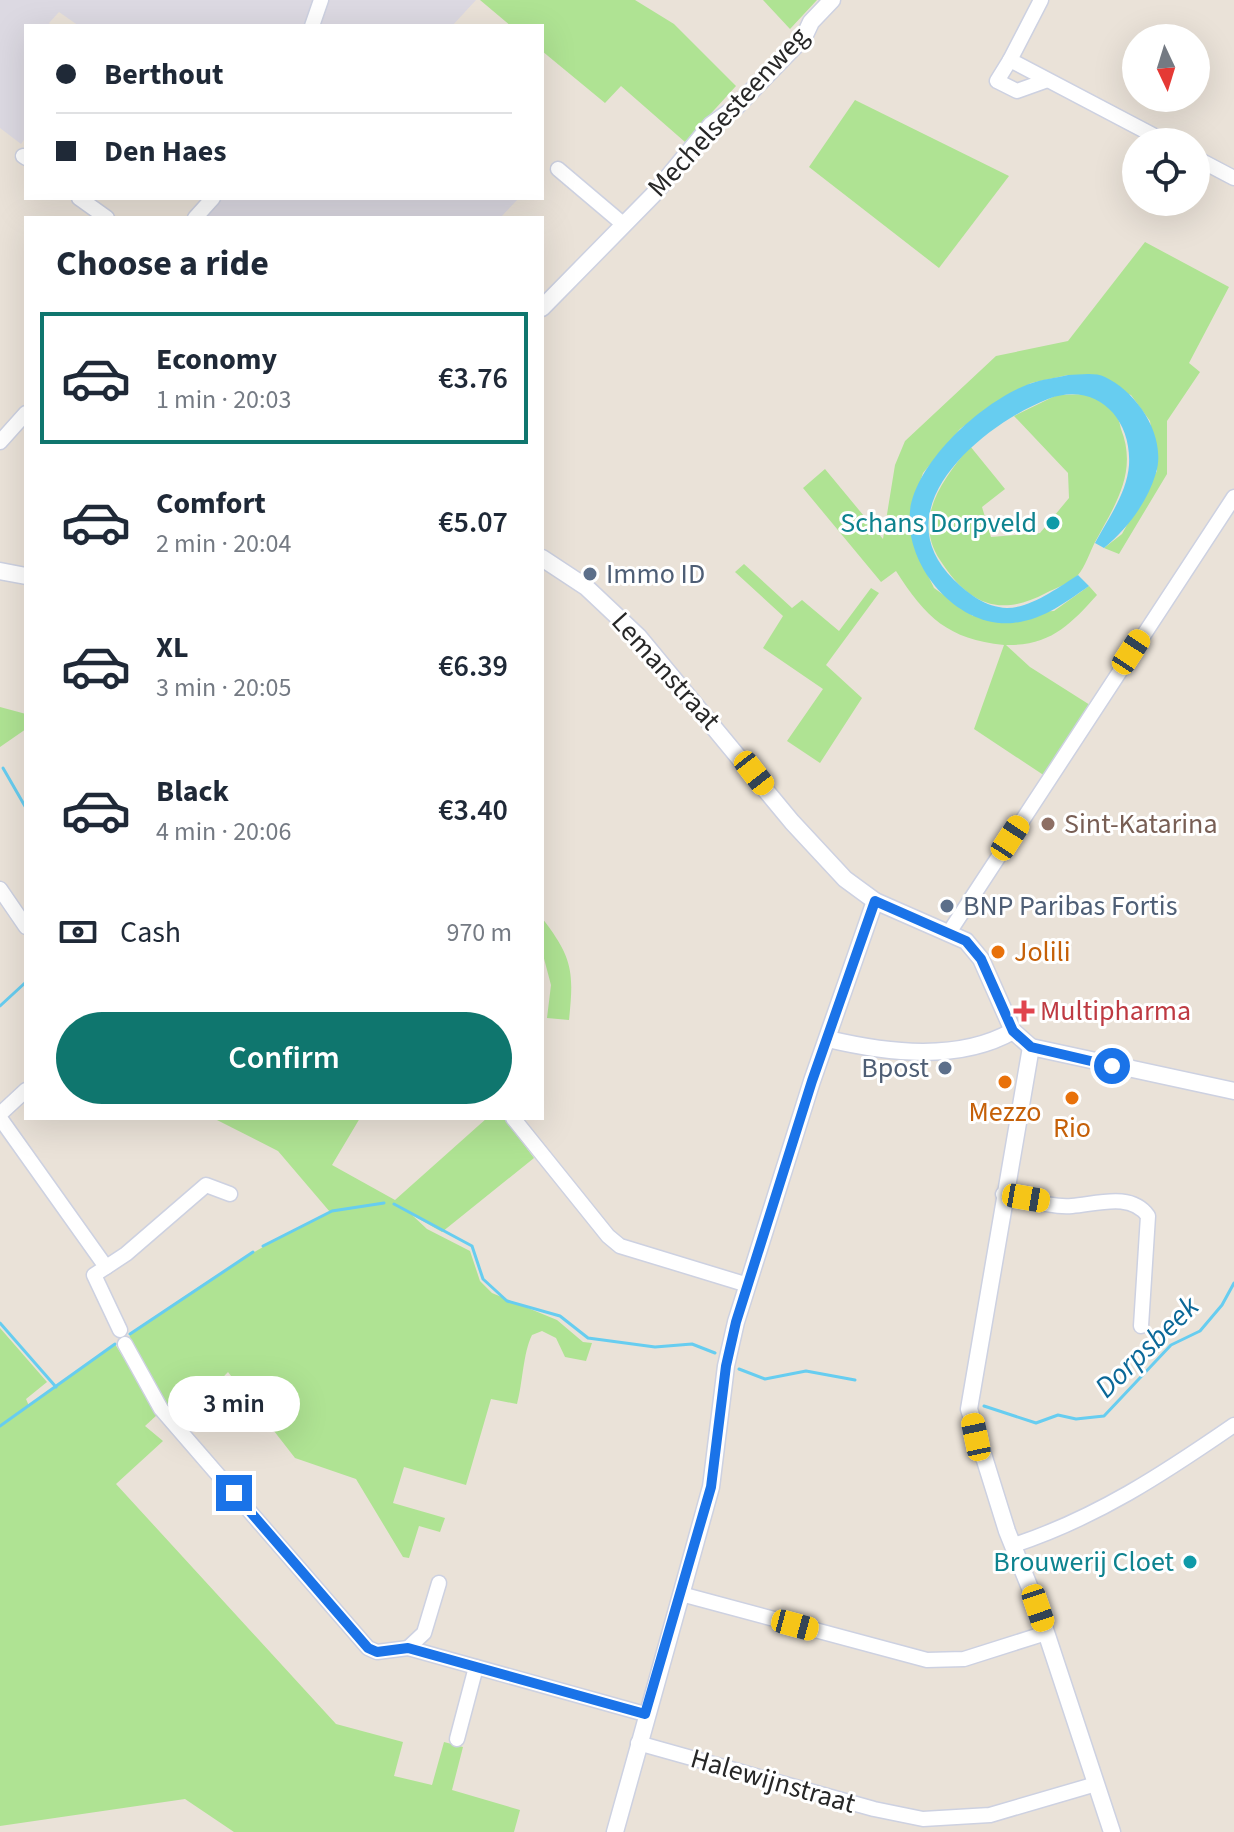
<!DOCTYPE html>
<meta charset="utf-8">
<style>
body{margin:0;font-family:"Source Sans 3",sans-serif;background:#f2f2f3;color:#1f2937;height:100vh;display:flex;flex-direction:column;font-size:30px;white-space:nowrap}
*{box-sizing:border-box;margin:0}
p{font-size:26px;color:#747a83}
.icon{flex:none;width:44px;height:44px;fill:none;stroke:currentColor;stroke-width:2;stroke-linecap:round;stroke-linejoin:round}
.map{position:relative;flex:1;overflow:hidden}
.panel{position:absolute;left:24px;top:216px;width:520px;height:904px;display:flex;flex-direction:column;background:#fff;border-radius:0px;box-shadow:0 8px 32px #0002}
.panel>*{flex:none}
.guide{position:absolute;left:24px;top:24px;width:520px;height:176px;border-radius:0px;box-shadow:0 8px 32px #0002;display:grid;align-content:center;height:176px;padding:0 32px;background:#fff}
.needle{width:52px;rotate:176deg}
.buttons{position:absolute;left:1122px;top:24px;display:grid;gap:16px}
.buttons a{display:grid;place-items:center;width:88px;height:88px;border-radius:50%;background:#fff;box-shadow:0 8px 32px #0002;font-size:40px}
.end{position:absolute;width:36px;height:36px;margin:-18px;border:10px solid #1a73e8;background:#fff;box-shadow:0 0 0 4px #fff}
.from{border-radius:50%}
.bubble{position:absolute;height:56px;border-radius:28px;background:#fff;box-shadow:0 8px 32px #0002;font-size:26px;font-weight:600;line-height:56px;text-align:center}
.car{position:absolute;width:24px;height:48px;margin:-24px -12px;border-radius:10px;box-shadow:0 0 6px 2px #0007;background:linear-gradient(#f5c518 24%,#345 0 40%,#f5c518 0 76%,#345 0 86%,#f5c518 0)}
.guide b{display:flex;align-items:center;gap:28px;height:76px;font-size:30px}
.guide b+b{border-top:2px solid #e0e1e3}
.guide i{width:20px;height:20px;background:#1f2937}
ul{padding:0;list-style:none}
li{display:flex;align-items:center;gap:24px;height:132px;margin:0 16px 12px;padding:0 16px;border:4px solid transparent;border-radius:0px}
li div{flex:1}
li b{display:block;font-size:30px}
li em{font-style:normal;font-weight:600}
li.active{border-color:#0f766e}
li>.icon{width:72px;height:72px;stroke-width:1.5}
h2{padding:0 32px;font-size:36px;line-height:96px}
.pay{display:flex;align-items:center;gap:20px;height:88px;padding:0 32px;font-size:30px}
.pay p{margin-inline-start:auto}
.primary-button{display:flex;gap:16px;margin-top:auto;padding:16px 32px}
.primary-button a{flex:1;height:92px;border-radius:48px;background:#0f766e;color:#fff;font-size:32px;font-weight:600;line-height:92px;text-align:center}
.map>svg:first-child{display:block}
.industrial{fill:#dcd9e2}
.green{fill:#afe393}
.water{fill:#67cdf0}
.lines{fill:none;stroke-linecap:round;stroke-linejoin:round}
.stream{stroke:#67cdf0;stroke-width:3}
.minor-casing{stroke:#cdd1e1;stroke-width:17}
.tertiary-casing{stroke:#cdd1e1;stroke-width:19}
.minor{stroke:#fff;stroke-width:14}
.tertiary{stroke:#fff;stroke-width:16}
.route{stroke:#1a73e8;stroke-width:10}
.culture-dot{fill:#0f9aa8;stroke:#fff;stroke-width:3}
.service-dot{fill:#5c6f8a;stroke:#fff;stroke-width:3}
.education-dot{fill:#8d6e63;stroke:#fff;stroke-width:3}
.food-dot{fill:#e8710a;stroke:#fff;stroke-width:3}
.health-dot{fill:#e0444e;stroke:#fff;stroke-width:3}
.labels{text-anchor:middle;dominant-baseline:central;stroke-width:6;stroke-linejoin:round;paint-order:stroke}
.street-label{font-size:28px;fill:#272727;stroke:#fff}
.culture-label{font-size:28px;fill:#0d838f;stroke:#fff;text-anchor:end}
.service-label{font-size:28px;fill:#4e5e75;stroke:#fff;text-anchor:start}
.education-label{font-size:28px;fill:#785e54;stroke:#fff;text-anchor:start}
.food-label{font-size:28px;fill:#c56008;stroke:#fff}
.health-label{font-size:28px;fill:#be3a42;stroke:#fff;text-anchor:start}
.water-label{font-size:30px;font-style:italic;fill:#0b6898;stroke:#fff}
</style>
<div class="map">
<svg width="1234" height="1832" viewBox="0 0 1234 1832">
<rect width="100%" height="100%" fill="#eae2d8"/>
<g class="industrial">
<path d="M0,0H476L452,26H79L59,12L49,23L51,26H26V137L21,144L0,128Z"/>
<path d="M221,198H519L500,218H202Z"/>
</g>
<g class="green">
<path d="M480,0H635L674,24L736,86L685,142L621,86L605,103L542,51V26H511Z"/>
<path d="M763,0H817L790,29Z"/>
<path d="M855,100L1009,176L939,268L809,167Z"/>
<path d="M1145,242L1229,287L1189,363L1200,372L1167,421V474L1119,554L1104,548L1122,534L1157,471L1150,421L1131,395L1068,375L1031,383L998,401L960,429L923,473L910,513L915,549L934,588L973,616L1054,611L1089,586L1097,595C1070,625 1050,646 1006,645L1030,667L1090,705L1045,776L974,729L1004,645C948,639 926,618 896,571L881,582L803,488L825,469L883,539L895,465L905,441L996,356L1068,341Z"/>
<path d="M1090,394C1097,400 1108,405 1114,412C1118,416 1120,424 1121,429C1138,472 1115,505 1095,542C1090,552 1085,567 1078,575C1070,583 1056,588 1046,593C999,618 968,604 940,560C912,517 944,479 970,446L1005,489L982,507L991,537L1040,533L1069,498L1068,473L1014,416L1057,395Z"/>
<path d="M744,564L792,608L802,600L839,631L871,588L879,593L826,665L862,698L820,763L787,741L823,689L763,648L783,616L735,572Z"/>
<path d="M0,707L26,714V729L0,747Z"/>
<path d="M542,918C573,958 574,972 569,1020L547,1018L551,985L542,951Z"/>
<path d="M213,1118H360L332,1165L395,1200L487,1118H504L534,1158L442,1232L412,1215L427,1229L470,1251L480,1281L492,1293L557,1320L583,1342L592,1343L586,1361L565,1357L556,1338L542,1331L532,1335C523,1353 523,1382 517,1404L491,1399L466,1485L404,1467L393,1503L445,1518L440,1532L419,1526L409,1558L403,1557L356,1479L295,1458L228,1372L180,1422L162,1401L129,1341L130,1334C194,1289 259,1245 330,1212L278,1151Z"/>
<path d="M0,1328L47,1382L26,1399L29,1406L115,1344L158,1414L145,1426L163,1441L116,1484L336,1724L403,1742L394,1776L432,1785L444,1742L463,1747L452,1790L520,1810L514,1832H234L185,1799L0,1826Z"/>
</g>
<path class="water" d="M1068,375C1078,375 1095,372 1105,377C1137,392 1167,436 1156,473C1147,503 1127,529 1104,548L1095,543C1108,519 1127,493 1129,465C1132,417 1095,381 1048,399C984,424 880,508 954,580C969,594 985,607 1007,608C1031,608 1059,587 1078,575L1089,586C1066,602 1043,620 1013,623C956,628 904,565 910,511C916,460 986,398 1032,383C1043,379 1056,378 1068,375Z"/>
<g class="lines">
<g class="stream">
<path d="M3,768L26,808"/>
<path d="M0,1006L26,982"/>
<path d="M394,1204L472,1246L483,1279L507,1301L560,1316L588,1338L655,1347L692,1344L715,1353"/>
<path d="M263,1246L332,1211L384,1203"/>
<path d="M0,1323L56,1387"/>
<path d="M130,1334L253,1252"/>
<path d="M739,1369L765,1379L806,1371L855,1380"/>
<path d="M984,1406L1036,1423L1058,1415L1076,1419L1104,1416L1171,1345L1200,1331L1222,1305L1234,1283"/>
<path d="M0,1426L115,1344"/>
</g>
<defs>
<g id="minor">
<path d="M1041,0L1010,60L1166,142"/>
<path d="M312,26L321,0"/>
<path d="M1010,60L997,81L1017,91L1045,81"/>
<path d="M23,156L26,158"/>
<path d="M1196,158L1234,178"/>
<path d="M558,169L623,224"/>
<path d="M79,198L107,218"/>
<path d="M195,218L213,198"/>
<path d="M0,442L26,413"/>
<path d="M0,889L26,927"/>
<path d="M950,931L1234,497"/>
<path d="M0,1114L26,1090"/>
<path d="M0,1118L106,1267"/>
<path d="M513,1118L608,1236L620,1246L748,1285"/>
<path d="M1003,1194C1024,1198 1051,1208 1072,1206C1097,1204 1131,1192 1148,1216L1141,1326"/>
<path d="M120,1330L94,1275L126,1254L206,1185L230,1194"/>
<path d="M125,1344L161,1409L368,1648L377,1652L408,1648L645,1714"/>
<path d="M1014,1545C1096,1518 1163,1474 1234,1425"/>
<path d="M681,1594L927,1660L964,1659L1046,1633"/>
<path d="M408,1648L424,1633L439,1583"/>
<path d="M457,1739L476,1667"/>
<path d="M638,1743L874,1809L923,1819L990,1815L1096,1784"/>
</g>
<g id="tertiary">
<path d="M542,308L653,195L711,125L735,108L804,37L811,22L832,0"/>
<path d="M542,558L586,587L639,637L792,822L845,879L875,901L966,941L981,959L1013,1031L1031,1047L1234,1091"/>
<path d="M0,571L26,576"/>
<path d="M828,1039C887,1053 959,1062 1013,1031"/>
<path d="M1031,1047L969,1409L1007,1531L1038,1608L1112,1832"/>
<path d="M615,1832L711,1487L726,1366L736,1322L812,1081L875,901"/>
</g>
</defs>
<use href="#minor" class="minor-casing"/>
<use href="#tertiary" class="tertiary-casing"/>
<use href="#minor" class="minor"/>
<use href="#tertiary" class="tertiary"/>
</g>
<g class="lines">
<path class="route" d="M234,1493L368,1648L377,1652L408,1648L645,1714L711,1487L726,1366L736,1322L812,1081L875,901L966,941L981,959L1013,1031L1031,1047L1112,1066"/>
</g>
<g class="culture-dot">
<circle cx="1053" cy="523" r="8"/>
<circle cx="1190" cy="1562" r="8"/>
</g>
<g class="service-dot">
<circle cx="590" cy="574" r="8"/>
<circle cx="947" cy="906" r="8"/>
<circle cx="945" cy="1068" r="8"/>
</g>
<circle class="education-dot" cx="1048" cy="824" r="8"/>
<g class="food-dot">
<circle cx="998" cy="952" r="8"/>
<circle cx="1005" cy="1082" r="8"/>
<circle cx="1072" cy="1098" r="8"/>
</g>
<path class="health-dot" d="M1020 999h8v8h8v8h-8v8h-8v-8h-8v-8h8z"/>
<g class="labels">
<g class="street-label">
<text transform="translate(728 112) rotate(-47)">Mechelsesteenweg</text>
<text transform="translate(666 671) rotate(48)">Lemanstraat</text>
<text transform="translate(773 1781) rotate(16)">Halewijnstraat</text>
</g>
<g class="culture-label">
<text x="1037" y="523">Schans Dorpveld</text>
<text x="1174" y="1562">Brouwerij Cloet</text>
</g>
<g class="service-label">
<text x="606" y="574">Immo ID</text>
<text x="963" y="906">BNP Paribas Fortis</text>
<text x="929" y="1068" text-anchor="end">Bpost</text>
</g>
<g class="education-label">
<text x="1064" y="824">Sint-Katarina</text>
</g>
<g class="food-label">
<text x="1014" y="952" text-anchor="start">Jolili</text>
<text x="1005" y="1112">Mezzo</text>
<text x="1072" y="1128">Rio</text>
</g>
<g class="health-label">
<text x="1040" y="1011">Multipharma</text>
</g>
<g class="water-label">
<text transform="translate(1147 1347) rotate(-44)">Dorpsbeek</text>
</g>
</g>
</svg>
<div class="buttons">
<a><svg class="needle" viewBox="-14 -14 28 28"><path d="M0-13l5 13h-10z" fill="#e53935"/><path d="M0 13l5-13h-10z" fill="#747a83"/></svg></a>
<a><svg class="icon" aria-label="locate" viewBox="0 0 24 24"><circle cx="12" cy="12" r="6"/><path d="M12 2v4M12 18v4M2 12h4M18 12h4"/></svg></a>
</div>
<i class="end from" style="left:1112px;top:1066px"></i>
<i class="end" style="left:234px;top:1493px"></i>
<div class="bubble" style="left:168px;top:1376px;width:132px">3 min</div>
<i class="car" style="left:1131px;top:652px;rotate:33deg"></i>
<i class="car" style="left:754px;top:773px;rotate:142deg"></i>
<i class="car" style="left:1010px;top:838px;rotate:33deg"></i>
<i class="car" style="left:1026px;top:1198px;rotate:100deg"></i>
<i class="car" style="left:976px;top:1437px;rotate:348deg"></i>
<i class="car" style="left:1038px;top:1608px;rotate:161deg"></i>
<i class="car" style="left:795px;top:1625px;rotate:105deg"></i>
<div class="guide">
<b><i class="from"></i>Berthout</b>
<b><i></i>Den Haes</b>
</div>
<section class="panel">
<h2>Choose a ride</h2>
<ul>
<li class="active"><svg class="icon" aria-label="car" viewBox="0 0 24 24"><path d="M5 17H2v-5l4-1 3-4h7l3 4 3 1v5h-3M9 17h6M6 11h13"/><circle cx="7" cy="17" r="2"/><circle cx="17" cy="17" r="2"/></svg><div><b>Economy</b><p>1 min · 20:03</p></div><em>€3.76</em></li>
<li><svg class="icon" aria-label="car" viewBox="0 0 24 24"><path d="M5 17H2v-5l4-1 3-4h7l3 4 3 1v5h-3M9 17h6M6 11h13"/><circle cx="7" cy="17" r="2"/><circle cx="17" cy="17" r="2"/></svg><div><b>Comfort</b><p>2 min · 20:04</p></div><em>€5.07</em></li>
<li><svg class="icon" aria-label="car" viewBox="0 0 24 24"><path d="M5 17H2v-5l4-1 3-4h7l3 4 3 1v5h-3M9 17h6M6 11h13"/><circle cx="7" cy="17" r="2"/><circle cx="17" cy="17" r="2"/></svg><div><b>XL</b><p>3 min · 20:05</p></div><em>€6.39</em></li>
<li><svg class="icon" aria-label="car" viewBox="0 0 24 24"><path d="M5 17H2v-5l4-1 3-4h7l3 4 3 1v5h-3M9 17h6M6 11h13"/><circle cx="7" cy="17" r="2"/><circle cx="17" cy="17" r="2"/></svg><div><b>Black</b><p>4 min · 20:06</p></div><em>€3.40</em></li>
</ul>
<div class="pay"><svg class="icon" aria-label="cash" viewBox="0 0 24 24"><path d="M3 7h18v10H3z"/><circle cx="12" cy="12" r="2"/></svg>Cash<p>970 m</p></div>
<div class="primary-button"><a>Confirm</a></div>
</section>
</div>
